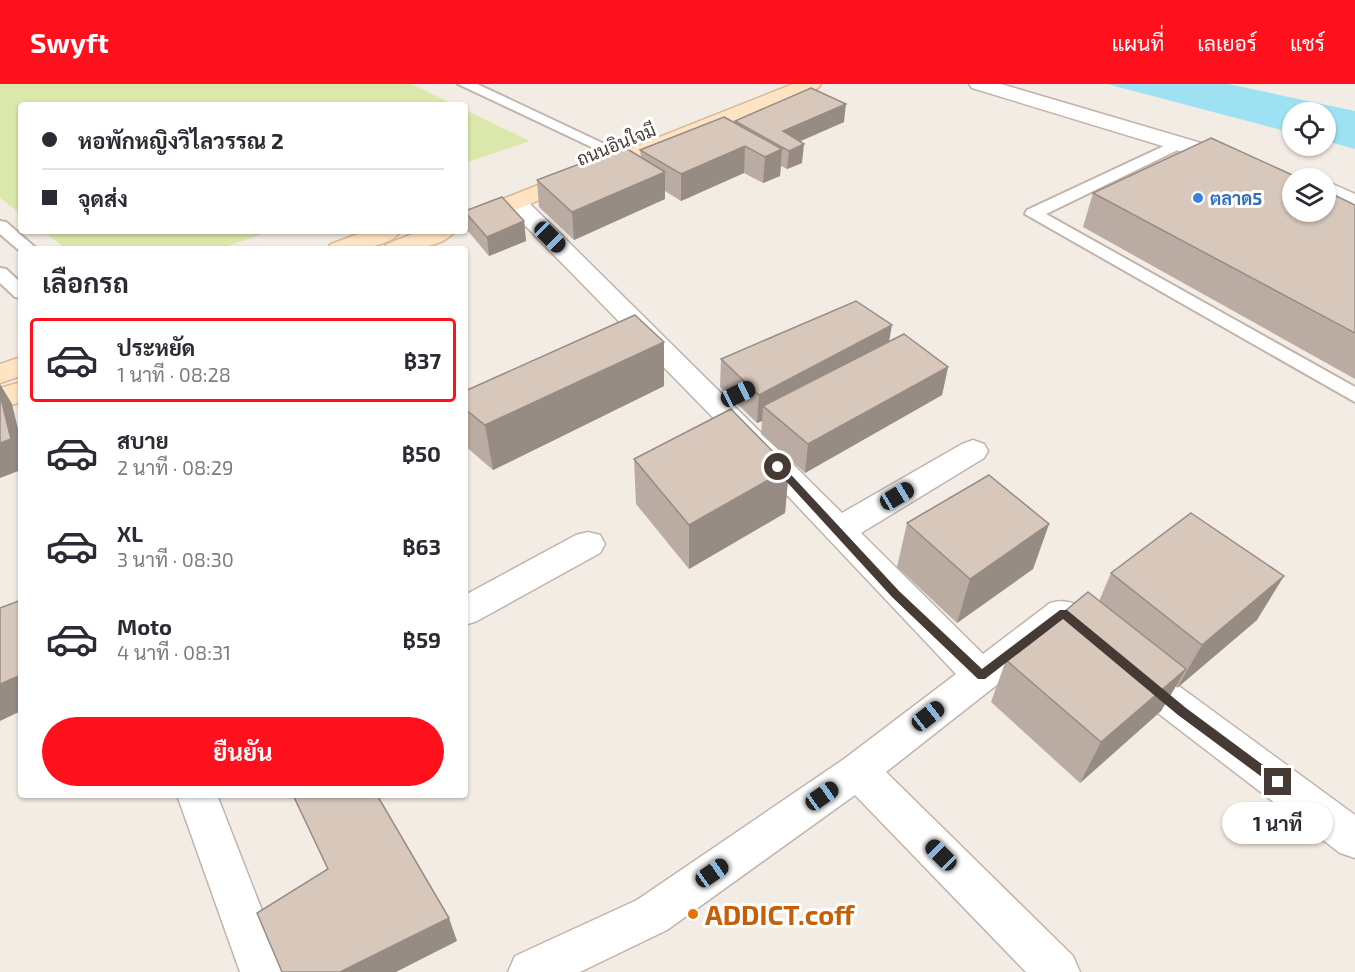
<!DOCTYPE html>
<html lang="th">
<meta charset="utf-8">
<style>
body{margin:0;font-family:"Exo 2",Sarabun,sans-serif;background:#f7f7f7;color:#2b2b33;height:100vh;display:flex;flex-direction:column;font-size:22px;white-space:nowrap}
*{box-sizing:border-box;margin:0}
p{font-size:20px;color:#7c7c81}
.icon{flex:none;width:33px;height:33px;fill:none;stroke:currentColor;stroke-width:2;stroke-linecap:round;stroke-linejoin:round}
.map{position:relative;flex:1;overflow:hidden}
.side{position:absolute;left:18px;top:162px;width:450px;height:552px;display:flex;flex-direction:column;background:#fff;border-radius:6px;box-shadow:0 2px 4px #0004}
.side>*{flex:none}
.banner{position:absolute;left:18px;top:18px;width:450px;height:132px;border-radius:6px;box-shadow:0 2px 4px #0004;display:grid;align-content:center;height:132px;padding:0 24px;background:#fff}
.fabs{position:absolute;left:1282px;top:18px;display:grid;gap:12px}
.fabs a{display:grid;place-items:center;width:54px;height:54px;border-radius:50%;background:#fff;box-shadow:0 2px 4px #0004;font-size:30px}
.end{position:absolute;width:27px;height:27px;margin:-14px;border:8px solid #463b34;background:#fff;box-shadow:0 0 0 3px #fff}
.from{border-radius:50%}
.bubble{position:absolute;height:42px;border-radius:21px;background:#fff;box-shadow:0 2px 4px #0004;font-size:20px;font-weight:700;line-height:42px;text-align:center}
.car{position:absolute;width:18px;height:36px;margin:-18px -9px;border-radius:8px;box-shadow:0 0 4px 2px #0007;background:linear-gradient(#222 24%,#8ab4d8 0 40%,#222 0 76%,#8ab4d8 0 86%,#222 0)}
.banner b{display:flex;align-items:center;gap:21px;height:57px;font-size:22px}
.banner b+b{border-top:2px solid #e1e1e2}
.banner i{width:15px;height:15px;background:#2b2b33}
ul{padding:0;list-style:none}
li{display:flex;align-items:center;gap:18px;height:84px;margin:0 12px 9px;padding:0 12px;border:3px solid transparent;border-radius:6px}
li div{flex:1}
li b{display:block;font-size:22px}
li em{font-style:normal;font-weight:700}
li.selected{border-color:#ff101c}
li>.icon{width:54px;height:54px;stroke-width:1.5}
h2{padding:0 24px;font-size:27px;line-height:72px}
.cta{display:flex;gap:12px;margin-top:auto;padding:12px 24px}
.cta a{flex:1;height:69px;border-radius:36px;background:#ff101c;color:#fff;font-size:24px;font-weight:700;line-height:69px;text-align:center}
header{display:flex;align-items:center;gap:36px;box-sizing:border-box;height:84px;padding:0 30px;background:#ff101c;color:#fff}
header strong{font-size:28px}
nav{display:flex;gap:33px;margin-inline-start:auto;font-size:21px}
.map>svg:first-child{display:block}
.green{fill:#dae9ab}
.water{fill:#9ee1f3}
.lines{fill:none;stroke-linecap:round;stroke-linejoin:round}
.service-casing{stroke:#c2b4aa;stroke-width:4}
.minor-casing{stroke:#c2b4aa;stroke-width:3}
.secondary-casing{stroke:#d9b894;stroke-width:3}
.service{fill:#fff;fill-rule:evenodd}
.minor{fill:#fff;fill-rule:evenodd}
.secondary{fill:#ffe4c3;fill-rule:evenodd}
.wall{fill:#baaca2}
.shaded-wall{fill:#978c84}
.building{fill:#d8c8bc;stroke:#978c84;stroke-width:1.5}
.route{fill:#463b34}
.shop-dot{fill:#3f7fe0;stroke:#fff;stroke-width:2}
.food-dot{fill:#e8710a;stroke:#fff;stroke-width:2}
.labels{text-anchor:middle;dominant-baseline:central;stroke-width:6;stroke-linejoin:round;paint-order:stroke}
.far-street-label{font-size:18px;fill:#463b34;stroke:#fff}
.far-shop-label{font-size:18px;font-weight:bold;fill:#366cbe;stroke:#fff;text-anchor:start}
.near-food-label{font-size:27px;font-weight:bold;fill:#c56008;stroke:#fff;text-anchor:start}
</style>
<header>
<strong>Swyft</strong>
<nav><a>แผนที่</a><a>เลเยอร์</a><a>แชร์</a></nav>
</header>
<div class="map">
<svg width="1355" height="888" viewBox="0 0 1355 888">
<rect width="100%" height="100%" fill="#f3ece5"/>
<g class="green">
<path d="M0,0H411L455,21H21V130L0,114Z"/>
<path d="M465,26L530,57L465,79Z"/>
<path d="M43,147H271L219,165H66Z"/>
</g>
<path class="water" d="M1107,0H1228L1355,27V65L1326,57V28H1293V49Z"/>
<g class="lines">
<defs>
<g id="service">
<path d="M458,0H477L615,65L607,70L602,68Z"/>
<path d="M1181,54L1186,56L1189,59L1186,62L1046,130L1355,303V318L1025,130L1027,126Z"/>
<path d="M0,137L6,138L37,165H21V168L0,150Z"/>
<path d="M0,184L6,185L21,199V214L15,213L0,199Z"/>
</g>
<g id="minor">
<path d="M969,0H1001L1218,64L1293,101V117L1202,74L972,4Z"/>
<path d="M1326,97L1355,110V126L1326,113Z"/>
<path d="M516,112L524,114L842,429L962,360L973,356L984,360L988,367L984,374L861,449L983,570L1050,519C1072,512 1093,527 1103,547L1098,557C1082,562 1075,559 1063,549L886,688L1073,872L1080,888H1026L855,711L667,846L580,888H508L515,872L637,816L844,675L956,590L736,357L508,124L504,119L508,114Z"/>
<path d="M588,448L600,451L605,460L600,469L477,537L465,541V511L576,451Z"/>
<path d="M1133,574L1146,578L1355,731V774L1340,769L1120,600L1114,589L1120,578Z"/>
<path d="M177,711H217L286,888H240Z"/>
</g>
<g id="secondary">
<path d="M793,0H821L818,4L465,146V130Z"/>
<path d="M366,147H401C388,166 348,165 327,165L331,160Z"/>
<path d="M420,147H455C442,166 404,165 383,165L387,160Z"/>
<path d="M21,273V292L0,299V280Z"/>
<path d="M21,298V318L0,325V304Z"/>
</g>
</defs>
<use href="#service" class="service-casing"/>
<use href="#minor" class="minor-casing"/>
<use href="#secondary" class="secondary-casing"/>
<use href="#service" class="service"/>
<use href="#minor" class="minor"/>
<use href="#secondary" class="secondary"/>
</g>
<g class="wall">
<path d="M735,37L844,38L799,58L802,79L787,85L781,82L780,92L763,99L744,89L681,117L665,107V115L574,156L539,123L537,96L641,73L640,66L734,39Z"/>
<path d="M1093,109L1355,121V295L1083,143Z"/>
<path d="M465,127L524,137L526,157L489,172L467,146Z"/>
<path d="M889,257L948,283L942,311L805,389L761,350L762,337L757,339L720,303L721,275Z"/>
<path d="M664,302L493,386L465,362V307Z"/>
<path d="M634,375L789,384L785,429L689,485L636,420Z"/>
<path d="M907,439L1049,440L1033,485L957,539L897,483Z"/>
<path d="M1111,489L1257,536L1177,604L1176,602L1161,627L1080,699L991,618L1006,576L1099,517Z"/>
</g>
<g class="shaded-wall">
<path d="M846,20L844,38L784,64L783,47Z"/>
<path d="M804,60L802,79L787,85L789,67Z"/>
<path d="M745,62L744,89L681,117V90Z"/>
<path d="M782,65L780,92L763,99L765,73Z"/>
<path d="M665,88V115L574,156L572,128Z"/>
<path d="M524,137L526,157L489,172L487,153Z"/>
<path d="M892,241L887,269L763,322L762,337L757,339L759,311Z"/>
<path d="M664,258V302L493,386L485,341Z"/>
<path d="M948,283L942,311L805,389L808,360Z"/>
<path d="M0,300L12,320L21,357V386L0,394Z"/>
<path d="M789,384L785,429L689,485V441Z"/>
<path d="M1049,440L1033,485L957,539L970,495Z"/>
<path d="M1284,492L1257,536L1177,604L1202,561Z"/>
<path d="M1186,585L1161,627L1080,699L1101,658Z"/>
<path d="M21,591V627L0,637V600Z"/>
<path d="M449,834L457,857L396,888H340Z"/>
</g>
<g class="building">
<path d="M811,4L846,20L783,47L804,60L789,67L735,37Z"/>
<path d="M724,33L782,65L765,73L745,62L681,90L640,66Z"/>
<path d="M1211,54L1299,94H1293V128H1326V107L1355,121V249L1093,109Z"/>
<path d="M624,63L665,88L572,128L537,96Z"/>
<path d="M502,113L524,137L487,153L465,128V127Z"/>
<path d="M856,217L892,241L759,311L721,275Z"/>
<path d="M635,231L664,258L485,341L465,325V307Z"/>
<path d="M904,250L948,283L808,360L763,322Z"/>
<path d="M0,311L11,355L0,359Z"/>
<path d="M731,325L789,384L689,441L634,375Z"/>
<path d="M989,391L1049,440L970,495L907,439Z"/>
<path d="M1191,429L1284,492L1202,561L1111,489Z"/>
<path d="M1088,508L1186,585L1101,658L1006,576Z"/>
<path d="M21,516V591L0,600V524Z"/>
<path d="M293,711H377L449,834L340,888H282L257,829L328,785Z"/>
</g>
<path class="route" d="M775,381H782L899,507L982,585L1060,526H1067L1186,624L1282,695V702H1274L1178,631L1063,535L985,595H978L892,513L775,385Z"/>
<circle class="shop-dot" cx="1198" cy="114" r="6"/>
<circle class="food-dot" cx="693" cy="830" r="6"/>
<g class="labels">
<g class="far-street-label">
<text transform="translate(616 60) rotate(-22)">ถนนอินใจมี</text>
</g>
<g class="far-shop-label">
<text x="1210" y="114">ตลาด5</text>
</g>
<g class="near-food-label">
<text x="705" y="830">ADDICT.coff</text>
</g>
</g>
</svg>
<div class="fabs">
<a><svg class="icon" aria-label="locate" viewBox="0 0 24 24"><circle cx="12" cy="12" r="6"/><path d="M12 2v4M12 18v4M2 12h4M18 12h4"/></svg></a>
<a><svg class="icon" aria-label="layers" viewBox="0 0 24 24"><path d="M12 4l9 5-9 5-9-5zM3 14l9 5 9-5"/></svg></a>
</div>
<i class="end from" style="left:778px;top:383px"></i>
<i class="end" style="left:1278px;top:698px"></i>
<div class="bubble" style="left:1222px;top:718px;width:111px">1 นาที</div>
<i class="car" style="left:550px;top:153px;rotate:135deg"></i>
<i class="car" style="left:738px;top:310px;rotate:65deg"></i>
<i class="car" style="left:897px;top:412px;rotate:59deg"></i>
<i class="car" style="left:928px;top:632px;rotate:52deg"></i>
<i class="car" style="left:822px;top:712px;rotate:55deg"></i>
<i class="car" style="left:941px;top:771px;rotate:315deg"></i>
<i class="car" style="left:712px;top:789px;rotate:55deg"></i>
<div class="banner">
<b><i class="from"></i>หอพักหญิงวิไลวรรณ 2</b>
<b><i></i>จุดส่ง</b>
</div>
<section class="side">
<h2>เลือกรถ</h2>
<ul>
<li class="selected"><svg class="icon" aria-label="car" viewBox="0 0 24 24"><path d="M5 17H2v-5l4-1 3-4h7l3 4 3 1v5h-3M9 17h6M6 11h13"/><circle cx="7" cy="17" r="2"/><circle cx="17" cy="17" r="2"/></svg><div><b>ประหยัด</b><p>1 นาที · 08:28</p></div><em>฿37</em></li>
<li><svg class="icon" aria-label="car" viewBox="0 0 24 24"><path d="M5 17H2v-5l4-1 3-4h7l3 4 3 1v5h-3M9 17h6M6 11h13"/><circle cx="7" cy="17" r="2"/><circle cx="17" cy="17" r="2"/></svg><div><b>สบาย</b><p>2 นาที · 08:29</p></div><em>฿50</em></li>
<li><svg class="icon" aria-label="car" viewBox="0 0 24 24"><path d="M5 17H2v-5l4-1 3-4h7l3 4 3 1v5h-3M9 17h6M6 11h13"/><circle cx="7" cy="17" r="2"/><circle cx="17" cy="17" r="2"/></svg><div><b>XL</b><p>3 นาที · 08:30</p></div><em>฿63</em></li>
<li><svg class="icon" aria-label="car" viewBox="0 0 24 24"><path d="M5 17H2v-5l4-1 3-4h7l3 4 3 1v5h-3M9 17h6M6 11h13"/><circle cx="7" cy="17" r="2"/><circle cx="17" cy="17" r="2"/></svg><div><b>Moto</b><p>4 นาที · 08:31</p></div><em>฿59</em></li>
</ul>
<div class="cta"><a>ยืนยัน</a></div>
</section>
</div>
